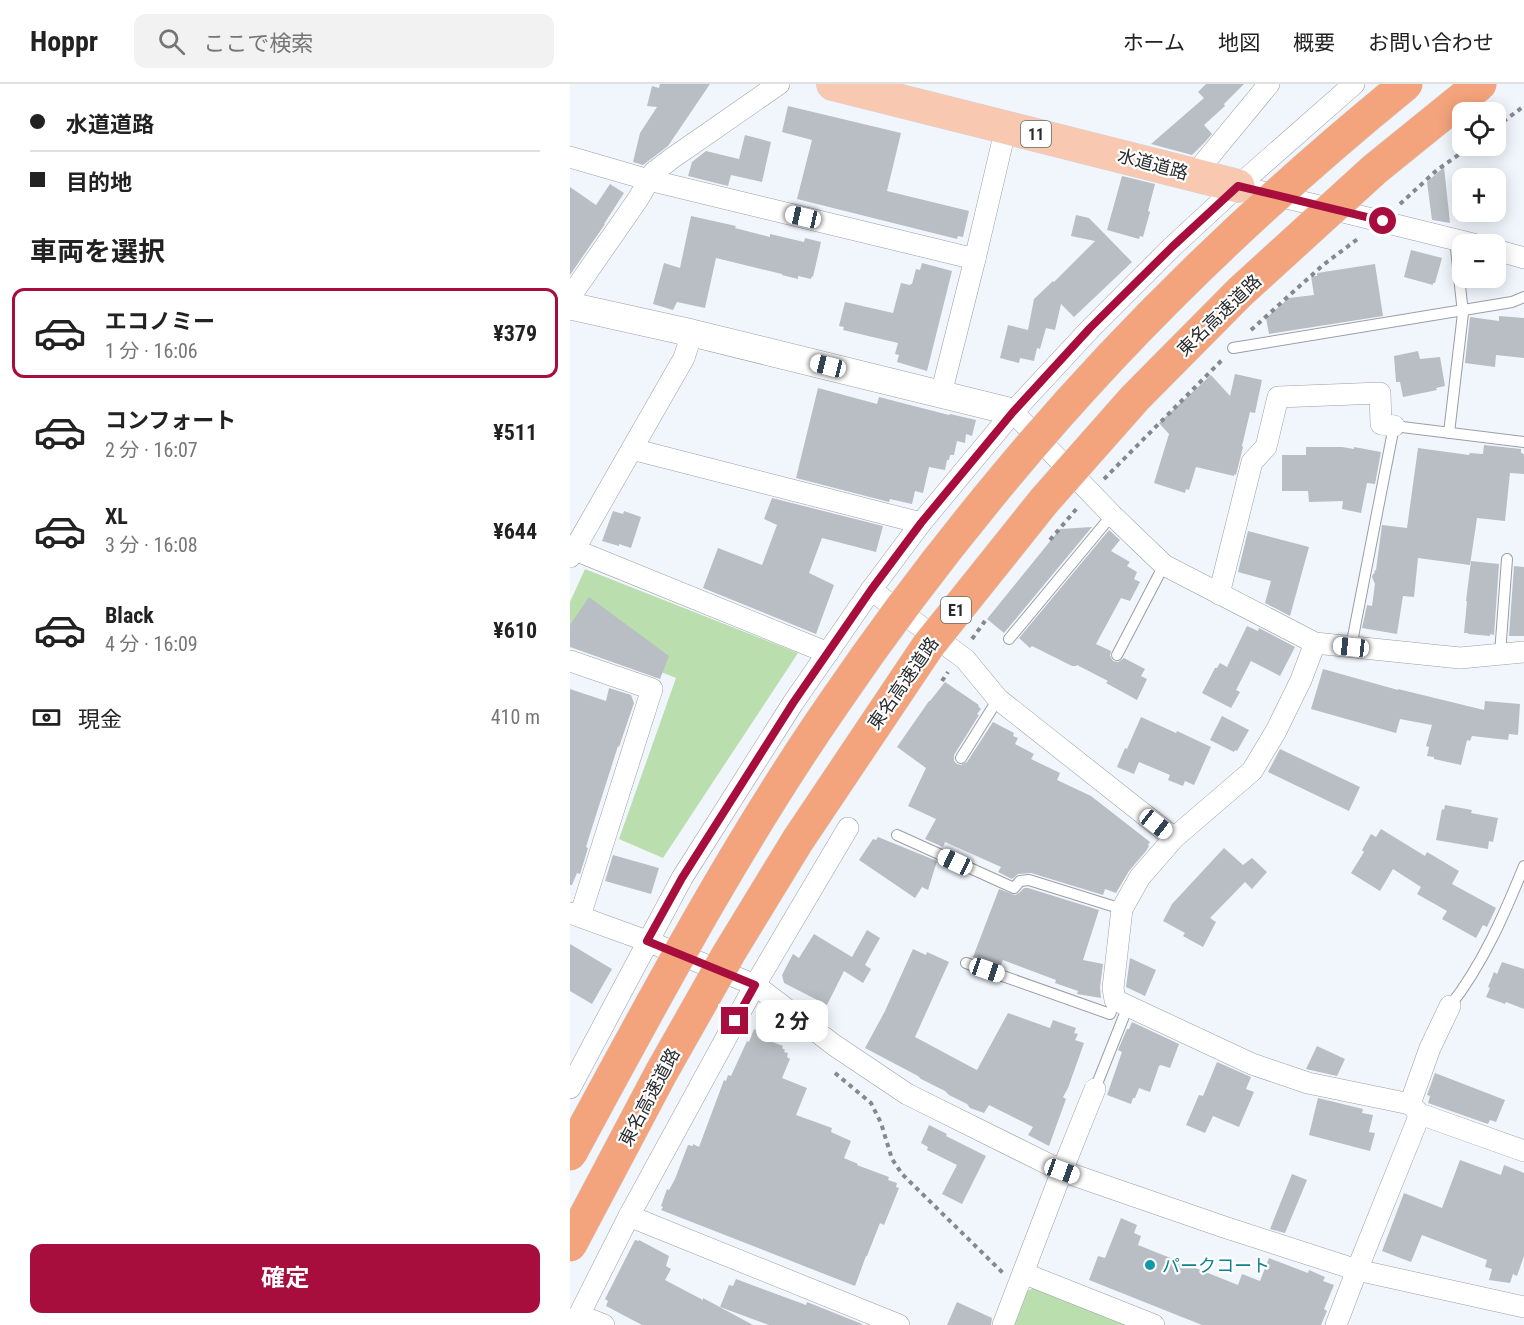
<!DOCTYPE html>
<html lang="ja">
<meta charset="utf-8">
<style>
body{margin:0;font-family:"Roboto Condensed","Noto Sans JP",sans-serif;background:#f2f2f2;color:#222;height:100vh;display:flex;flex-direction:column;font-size:22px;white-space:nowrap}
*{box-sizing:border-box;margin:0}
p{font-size:20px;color:#767676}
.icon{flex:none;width:33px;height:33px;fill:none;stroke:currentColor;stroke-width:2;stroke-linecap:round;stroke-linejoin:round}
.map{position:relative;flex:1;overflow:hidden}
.panel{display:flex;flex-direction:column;background:#fff;width:570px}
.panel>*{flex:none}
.guide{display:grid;align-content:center;height:132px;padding:0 30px;background:#fff}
.fabs{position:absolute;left:882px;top:18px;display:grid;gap:12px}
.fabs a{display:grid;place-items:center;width:54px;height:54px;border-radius:12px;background:#fff;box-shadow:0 3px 15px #0003;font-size:30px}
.end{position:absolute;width:27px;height:27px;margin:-14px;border:8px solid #a70e3d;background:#fff;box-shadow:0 0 0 3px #fff}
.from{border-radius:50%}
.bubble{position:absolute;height:42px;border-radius:12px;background:#fff;box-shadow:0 3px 15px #0003;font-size:20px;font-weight:700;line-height:42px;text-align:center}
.car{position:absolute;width:18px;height:36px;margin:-18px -9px;border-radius:8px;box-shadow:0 0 4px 2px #0007;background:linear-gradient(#fff 24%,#345 0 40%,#fff 0 76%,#345 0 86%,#fff 0)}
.guide b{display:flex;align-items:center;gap:21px;height:57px;font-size:22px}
.guide b+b{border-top:2px solid #e0e0e0}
.guide i{width:15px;height:15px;background:#222}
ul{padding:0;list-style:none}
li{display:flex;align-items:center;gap:18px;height:90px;margin:0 12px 9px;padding:0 18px;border:3px solid transparent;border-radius:12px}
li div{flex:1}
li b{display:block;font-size:22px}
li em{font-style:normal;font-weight:700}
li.selected{border-color:#a70e3d}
li>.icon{width:54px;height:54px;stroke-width:1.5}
h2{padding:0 30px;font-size:27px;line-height:72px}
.pay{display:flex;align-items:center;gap:15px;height:66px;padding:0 30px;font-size:22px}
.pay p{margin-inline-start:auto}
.primary-button{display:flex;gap:12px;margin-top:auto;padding:12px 30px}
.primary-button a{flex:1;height:69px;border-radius:12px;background:#a70e3d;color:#fff;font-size:24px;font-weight:700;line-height:69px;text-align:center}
header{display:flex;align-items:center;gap:36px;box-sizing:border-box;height:84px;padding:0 30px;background:#fff;border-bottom:2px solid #e0e0e0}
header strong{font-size:28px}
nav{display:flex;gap:33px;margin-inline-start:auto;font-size:21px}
.search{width:420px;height:54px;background:#f2f2f2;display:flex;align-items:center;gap:15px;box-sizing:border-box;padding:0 21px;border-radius:12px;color:#767676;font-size:22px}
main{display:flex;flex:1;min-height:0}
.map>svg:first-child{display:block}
.green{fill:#bbdeae}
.building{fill:#b9bec4}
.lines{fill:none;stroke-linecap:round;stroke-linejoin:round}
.service-casing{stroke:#9a9ea5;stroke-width:12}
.minor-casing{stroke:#9a9ea5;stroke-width:22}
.tertiary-casing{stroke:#9a9ea5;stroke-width:28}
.primary-casing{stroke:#d4d4d5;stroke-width:34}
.path{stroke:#85898d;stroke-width:4;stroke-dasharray:4.5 4.5;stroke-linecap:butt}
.service{stroke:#fff;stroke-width:10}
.minor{stroke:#fff;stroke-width:21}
.tertiary{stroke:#fff;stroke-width:27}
.primary{stroke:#f8c8b0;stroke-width:33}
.motorway-bridge-casing{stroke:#d4d4d5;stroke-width:34;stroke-linecap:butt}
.motorway-bridge{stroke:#f4a47c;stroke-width:33}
.route{stroke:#a70e3d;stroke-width:8}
.culture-dot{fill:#0f9aa8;stroke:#fff;stroke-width:2}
.labels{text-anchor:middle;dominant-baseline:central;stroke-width:4.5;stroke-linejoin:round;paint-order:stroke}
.shield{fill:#fff;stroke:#686a6b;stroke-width:1.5}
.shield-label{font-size:16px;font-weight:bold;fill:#282a2c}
.street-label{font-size:18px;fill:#282a2c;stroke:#fff}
.culture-label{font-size:18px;fill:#0d838f;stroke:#fff;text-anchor:start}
</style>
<header>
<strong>Hoppr</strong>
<div class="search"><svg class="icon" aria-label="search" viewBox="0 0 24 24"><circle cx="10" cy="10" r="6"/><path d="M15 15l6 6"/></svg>ここで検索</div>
<nav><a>ホーム</a><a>地図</a><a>概要</a><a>お問い合わせ</a></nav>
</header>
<main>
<section class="panel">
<div class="guide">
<b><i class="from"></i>水道道路</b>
<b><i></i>目的地</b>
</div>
<h2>車両を選択</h2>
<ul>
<li class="selected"><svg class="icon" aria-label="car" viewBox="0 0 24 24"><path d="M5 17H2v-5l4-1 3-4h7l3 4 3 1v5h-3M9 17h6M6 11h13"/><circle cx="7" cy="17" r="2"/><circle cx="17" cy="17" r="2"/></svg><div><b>エコノミー</b><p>1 分 · 16:06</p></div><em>¥379</em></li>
<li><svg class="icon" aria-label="car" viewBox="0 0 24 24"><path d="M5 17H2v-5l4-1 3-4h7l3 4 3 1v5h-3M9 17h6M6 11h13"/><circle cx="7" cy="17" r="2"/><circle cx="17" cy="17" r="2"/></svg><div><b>コンフォート</b><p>2 分 · 16:07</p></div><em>¥511</em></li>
<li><svg class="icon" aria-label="car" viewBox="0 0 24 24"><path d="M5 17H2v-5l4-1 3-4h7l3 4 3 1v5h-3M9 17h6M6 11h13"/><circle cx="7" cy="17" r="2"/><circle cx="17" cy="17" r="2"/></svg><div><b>XL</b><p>3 分 · 16:08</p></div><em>¥644</em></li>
<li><svg class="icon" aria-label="car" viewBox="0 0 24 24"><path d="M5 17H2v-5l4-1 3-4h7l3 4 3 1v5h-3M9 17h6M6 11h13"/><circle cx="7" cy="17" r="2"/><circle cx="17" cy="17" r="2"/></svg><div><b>Black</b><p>4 分 · 16:09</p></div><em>¥610</em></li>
</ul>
<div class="pay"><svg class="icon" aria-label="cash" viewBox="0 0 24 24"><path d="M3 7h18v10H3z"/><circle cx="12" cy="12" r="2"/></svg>現金<p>410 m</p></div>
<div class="primary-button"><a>確定</a></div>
</section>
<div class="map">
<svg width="954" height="1241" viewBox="0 0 954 1241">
<rect width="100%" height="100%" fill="#f1f6fd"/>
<g class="green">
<path d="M15,485L228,569L93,774L49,755L106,594L0,552V518Z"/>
<path d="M466,1202L564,1241H442L456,1208Z"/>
</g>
<g class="building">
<path d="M90,0H140L98,62L73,81L63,78L70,49L87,23L77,22L82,2L89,4Z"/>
<path d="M636,0H674L654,20L655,22L634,41L642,50L635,58L622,71L581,60L634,14L628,8Z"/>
<path d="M218,22L331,49L317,107L399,127L393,153L388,152L387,155L227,115L242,56L212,48Z"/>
<path d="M175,51L201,58L192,98L161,91L158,102L118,92L122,78L136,67L169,75Z"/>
<path d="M874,83L880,139L862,136L857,98Z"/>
<path d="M552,92L585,100L578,127L580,128L573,153L570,152L569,155L537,146Z"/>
<path d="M40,100L54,109L34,140H35L0,191V103L26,121Z"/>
<path d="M506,131L519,134L562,178L504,233L491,220L485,246L476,244L470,265L467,264L464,277L450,274L449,279L430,274L438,241L458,246L464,215L483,197L484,198L525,157L501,152Z"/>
<path d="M121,132L166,142L165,144L200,153V150L234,158L235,154L251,158L243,193L242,192L241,195L228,192V195L212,191V190L146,174L135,224L107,218L103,226L83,220L94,179L110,184Z"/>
<path d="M841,166L872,174L865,199H863V201L834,193Z"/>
<path d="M352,179L382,187L357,287L327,278L329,271L325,270L328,259L273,246L274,243L269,242L275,218L323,229L331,199L340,201L341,200H342L346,185L350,186Z"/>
<path d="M805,180L813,232L699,250L696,234L719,214L744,211L741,192H747V189Z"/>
<path d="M929,232L954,234V274L926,271L925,283L895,279L900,233L929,237Z"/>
<path d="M848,267L850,275L870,273L875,302L866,304L867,306L833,313L830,298H826L824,272Z"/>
<path d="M665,290L692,296L685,329L680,328L672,362L673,363L666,391L664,390V392L626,383L619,406L616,405L615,409L584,399L599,350L589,339L641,291L660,312Z"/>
<path d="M248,304L307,320L309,313L379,331L380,330L406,336L402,352L396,350L395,359L387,357L384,371H380L379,376H377L375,386L359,383L353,409L345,407L342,420L320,415L319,418L226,394Z"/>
<path d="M914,361L951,365V369L954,370V390L940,389L935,437L907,434L900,481L848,474L844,513L833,512L827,550L792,544L797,521L802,522L805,500L802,493L803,490L805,489L804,487L806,486L812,441L837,444L848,364L899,371L900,369L913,370Z"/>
<path d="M736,363H772L784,365V363L811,368L805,400L797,399L791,429L772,425L773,417L739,418L738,407H712V371H736Z"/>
<path d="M202,414L313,442L306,468L252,454L239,489L264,501L246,550L133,504L148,464L192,481L207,441L194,435Z"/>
<path d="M43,427L53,430L54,427L71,433L61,464L49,460V462L32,457Z"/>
<path d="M522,443L434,549L417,535L490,445Z"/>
<path d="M539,446L550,456L541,467L560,478L557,482L567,488L564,495L570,498L560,517L551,514L526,560L541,567L540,572L543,577L548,578L554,574L575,585L571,592L577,595L567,616L536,599L538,597L507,581L506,582H502L462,562L460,564L449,554Z"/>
<path d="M678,447L739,463L720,532L695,519L701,497L668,488Z"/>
<path d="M901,477L929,480L924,551L920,550V552L898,550V549H894L897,517H896Z"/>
<path d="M944,482L954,483V552H939Z"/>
<path d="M19,513L99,572L90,595L0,563V541Z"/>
<path d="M677,542L688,547L689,544L725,563L710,592L681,577L666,606L670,608L661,624L632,609L645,584H647L650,579L657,583Z"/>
<path d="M753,585L828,606V605L914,626L915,617L950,620L948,651L939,650L938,656L902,652L900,657L897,656L891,681L864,675V673L857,672L859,663L856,662L862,641L830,635L826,649L741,625Z"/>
<path d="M375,598L409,621L408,622L411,625L407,630L409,631L384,671V677L387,680L391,681L397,678L423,638L444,649L443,652L448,654L445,660L464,670L461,675L490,689L487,696L521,712L580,758L578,761L579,762L576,767L559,787L546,809L535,805L533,811L461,789L448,790L442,795L428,788L431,783L375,758L373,763L355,755L366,735L338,722L356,684L327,663L359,617H360Z"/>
<path d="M39,604L61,611L64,619L49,663L48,662L20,750L16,763L18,764L10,790L7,789L2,801H0V605L36,617Z"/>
<path d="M652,632L679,646L667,667L665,666L664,668L640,656Z"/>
<path d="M571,633L606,649L607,647L641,663L624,701L615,697L613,702L598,696L600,691L569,678L564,690L547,683L555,664L557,665Z"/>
<path d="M710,665L790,703L779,727L698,688Z"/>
<path d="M875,721L902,726L901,729L928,734L923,758L919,757L918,765L866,756L872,725L874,726Z"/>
<path d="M811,745L855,772L857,768L889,787L882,800L926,824L917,843L913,841L906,854L872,835L877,827L847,810L851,803L823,785L810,807L781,789L794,768L792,766L801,750L806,753Z"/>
<path d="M308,753L367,777L358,806L352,803L345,814L289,776L303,755L306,756Z"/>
<path d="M654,764L673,781L682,774L697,788L682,805L675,798L640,834L646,838L633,863L613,852L615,849L593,837L602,820Z"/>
<path d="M43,771L89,784L81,810L35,797Z"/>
<path d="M454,804H458L529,826L513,876L533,880L530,903L531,914L507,910L508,907L485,899L486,896L433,876L430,883L403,873L429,805L445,811L449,809Z"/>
<path d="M297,846L310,854L295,881L301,885L293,899L274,887L257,921L214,899L212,891L223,870L229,874L244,850L282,873Z"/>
<path d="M0,860L42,885L22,920L0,907Z"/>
<path d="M343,865L356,871L357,868L379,878L345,953L403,984L407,986L438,929L480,944L483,936L506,944L504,949L508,950L505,956L514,959L498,1004L493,1013L496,1015L479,1062L458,1051L463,1043L419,1021L414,1029L400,1024L397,1020L379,1011L375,1007L351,995L348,992L295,964L315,927Z"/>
<path d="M560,874L586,886L575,912L556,903Z"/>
<path d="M932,878L954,885V925L936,918L935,920L916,913L920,904L918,903L924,888L927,890Z"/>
<path d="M562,938L609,960L600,984L591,981L589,982L580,1008L569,1004L565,1014H563L561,1020L537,1011L552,968L548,966L557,945H559Z"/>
<path d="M184,945L202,953L200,957L213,962L212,964L215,966L214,968L218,969L217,973L220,975L212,994L237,1004L226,1031L262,1044L261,1048L281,1057L274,1074L288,1080L287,1081L319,1093L318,1096L327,1099L326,1103L329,1104L314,1141L310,1139L297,1172H296L285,1202L91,1126L93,1123L91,1122L97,1105L99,1106L105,1095L118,1061L123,1062V1060L129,1063L154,996L156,997L158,991L161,992L177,957L179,958Z"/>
<path d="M747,962L775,975L767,992L736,985Z"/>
<path d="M647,978L681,993L676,1005L684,1008L669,1043L643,1032L635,1049L616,1041L629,1011L633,1012Z"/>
<path d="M865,989L935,1016L926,1038L920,1036L918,1040L858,1019L860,1012L857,1011Z"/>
<path d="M748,1014L793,1025L792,1029L803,1031L799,1048L805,1049L800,1067L739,1051Z"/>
<path d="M359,1041L377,1050L376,1052L416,1072L392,1120L372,1110L387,1081L357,1066L358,1063L351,1059Z"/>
<path d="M890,1076L931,1091L934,1081L954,1089V1172L947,1192L943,1190L940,1199L919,1196L922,1185L915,1183L917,1176L852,1151L841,1178L812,1167L834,1109L872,1124Z"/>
<path d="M722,1090L737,1096L715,1149L700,1145Z"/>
<path d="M551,1134L567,1141L564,1149L571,1152L568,1161L668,1201L672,1190L690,1197L699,1174L738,1189L739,1186L755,1193L753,1197L764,1201L754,1225L757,1227L751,1241H632L519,1196L528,1172L535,1174Z"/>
<path d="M65,1156L69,1157V1156L99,1172L96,1182L101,1185L95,1196L133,1216V1214L183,1241H72L36,1222L38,1217L35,1215Z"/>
<path d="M166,1195L236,1221L237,1218L292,1240L291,1241H199L150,1223L159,1201L163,1202Z"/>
<path d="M387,1218L422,1234L421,1241H377Z"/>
</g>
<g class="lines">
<defs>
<g id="service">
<path d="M663,264L942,218L954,213"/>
<path d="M879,349L893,229L885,156"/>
<path d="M439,555L542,431"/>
<path d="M781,563L824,342L954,358"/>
<path d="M930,570L937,475"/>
<path d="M547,571L594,481"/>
<path d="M391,674L428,615"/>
<path d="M327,751L444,804L450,797L459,796L552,825"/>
<path d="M396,879L540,930L545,916"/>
<path d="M880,922C913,880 934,831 954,782"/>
<path d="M525,1005L558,922"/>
</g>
<g id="minor">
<path d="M0,73L79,96L405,175"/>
<path d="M624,91L699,0"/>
<path d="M668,102L903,160"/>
<path d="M926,166L954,174"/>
<path d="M0,213L68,115L79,96L84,88L101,75L209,0"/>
<path d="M371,310L405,175L436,43"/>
<path d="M443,328L542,431L594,481L745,559L890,574L954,568"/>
<path d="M62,365L351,439"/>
<path d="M0,464L258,569"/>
<path d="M0,473L114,274L122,249"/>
<path d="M301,506L395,575L428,615L604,754"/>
<path d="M649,510L682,378L696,363L708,313L810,309L811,340L824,342"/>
<path d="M745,559L731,596L706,647L682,687L604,754L570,793L552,825L543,904L545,916L682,980L738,999L840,1020"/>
<path d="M0,577L82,605L10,832"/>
<path d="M0,829L77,857L185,901L264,961L337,1010L492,1087L654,1143L787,1186L954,1223"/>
<path d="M880,922L860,964L840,1020L850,1030L954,1067"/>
<path d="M0,1004L112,794L223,619L301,506L351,439L443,328L520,245L602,163L668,102L784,0"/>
<path d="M59,1132L329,1241"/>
<path d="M453,1189L584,1241"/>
<path d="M9,1231L34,1241"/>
<path d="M4,1241L59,1132L185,901L278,744"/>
<path d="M433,1241L492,1087L525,1005"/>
<path d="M766,1241L787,1186L850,1030"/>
</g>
<path id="tertiary" d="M0,222L122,249L443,328"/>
<path id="primary" d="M263,0L668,102"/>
</defs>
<use href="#service" class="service-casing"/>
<use href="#minor" class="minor-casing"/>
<use href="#tertiary" class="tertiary-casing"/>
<use href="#primary" class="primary-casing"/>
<g class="path">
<path d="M926,43L954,22"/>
<path d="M830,120L867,86L901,62"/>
<path d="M681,246L753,181L789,154"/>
<path d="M534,395L653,275"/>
<path d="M480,456L508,423"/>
<path d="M402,555L415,537"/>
<path d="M372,597L378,588"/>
<path d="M265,989L301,1019L311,1039L322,1075L332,1090L433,1189"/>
</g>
<use href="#service" class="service"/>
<use href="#minor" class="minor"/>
<use href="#tertiary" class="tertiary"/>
<use href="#primary" class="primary"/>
<defs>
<g id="motorway-bridge">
<path d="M0,1070C83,917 165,762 264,619C317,541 374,466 434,394C554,249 691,118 836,0"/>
<path d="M0,1161L91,989L159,869L228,756L358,562L474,417L565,314L670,208L805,85L910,0"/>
</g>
</defs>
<use href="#motorway-bridge" class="motorway-bridge-casing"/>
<use href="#motorway-bridge" class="motorway-bridge"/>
</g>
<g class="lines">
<path class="route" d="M165,937L185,901L77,857L112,794L223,619L301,506L351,439L443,328L520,244L602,163L668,102L813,137"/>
</g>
<circle class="culture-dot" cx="580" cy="1181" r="6"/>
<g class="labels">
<g class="shield">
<rect x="451" y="37" width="30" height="26" rx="4.5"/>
<rect x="371" y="513" width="30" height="26" rx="4.5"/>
</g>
<g class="shield-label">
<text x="466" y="50">11</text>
<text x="386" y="526">E1</text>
</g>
<g class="street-label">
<text transform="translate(583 80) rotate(15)">水道道路</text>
<text transform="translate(649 231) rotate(-44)">東名高速道路</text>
<text transform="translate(333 599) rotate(-55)">東名高速道路</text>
<text transform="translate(79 1013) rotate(-62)">東名高速道路</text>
</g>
<g class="culture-label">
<text x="592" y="1181">パークコート</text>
</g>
</g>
</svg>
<div class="fabs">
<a><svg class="icon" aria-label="locate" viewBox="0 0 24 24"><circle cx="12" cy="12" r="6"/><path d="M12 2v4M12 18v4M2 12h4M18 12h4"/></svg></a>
<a>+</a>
<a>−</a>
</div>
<i class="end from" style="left:813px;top:137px"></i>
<i class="end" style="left:165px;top:937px"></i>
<div class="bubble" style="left:186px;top:916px;width:72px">2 分</div>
<i class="car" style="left:233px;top:133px;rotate:283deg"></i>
<i class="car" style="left:258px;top:282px;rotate:284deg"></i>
<i class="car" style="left:781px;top:563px;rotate:276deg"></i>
<i class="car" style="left:586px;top:740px;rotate:128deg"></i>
<i class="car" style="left:385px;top:778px;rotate:295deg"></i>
<i class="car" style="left:417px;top:886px;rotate:109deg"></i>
<i class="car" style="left:492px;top:1087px;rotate:110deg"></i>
</div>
</main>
